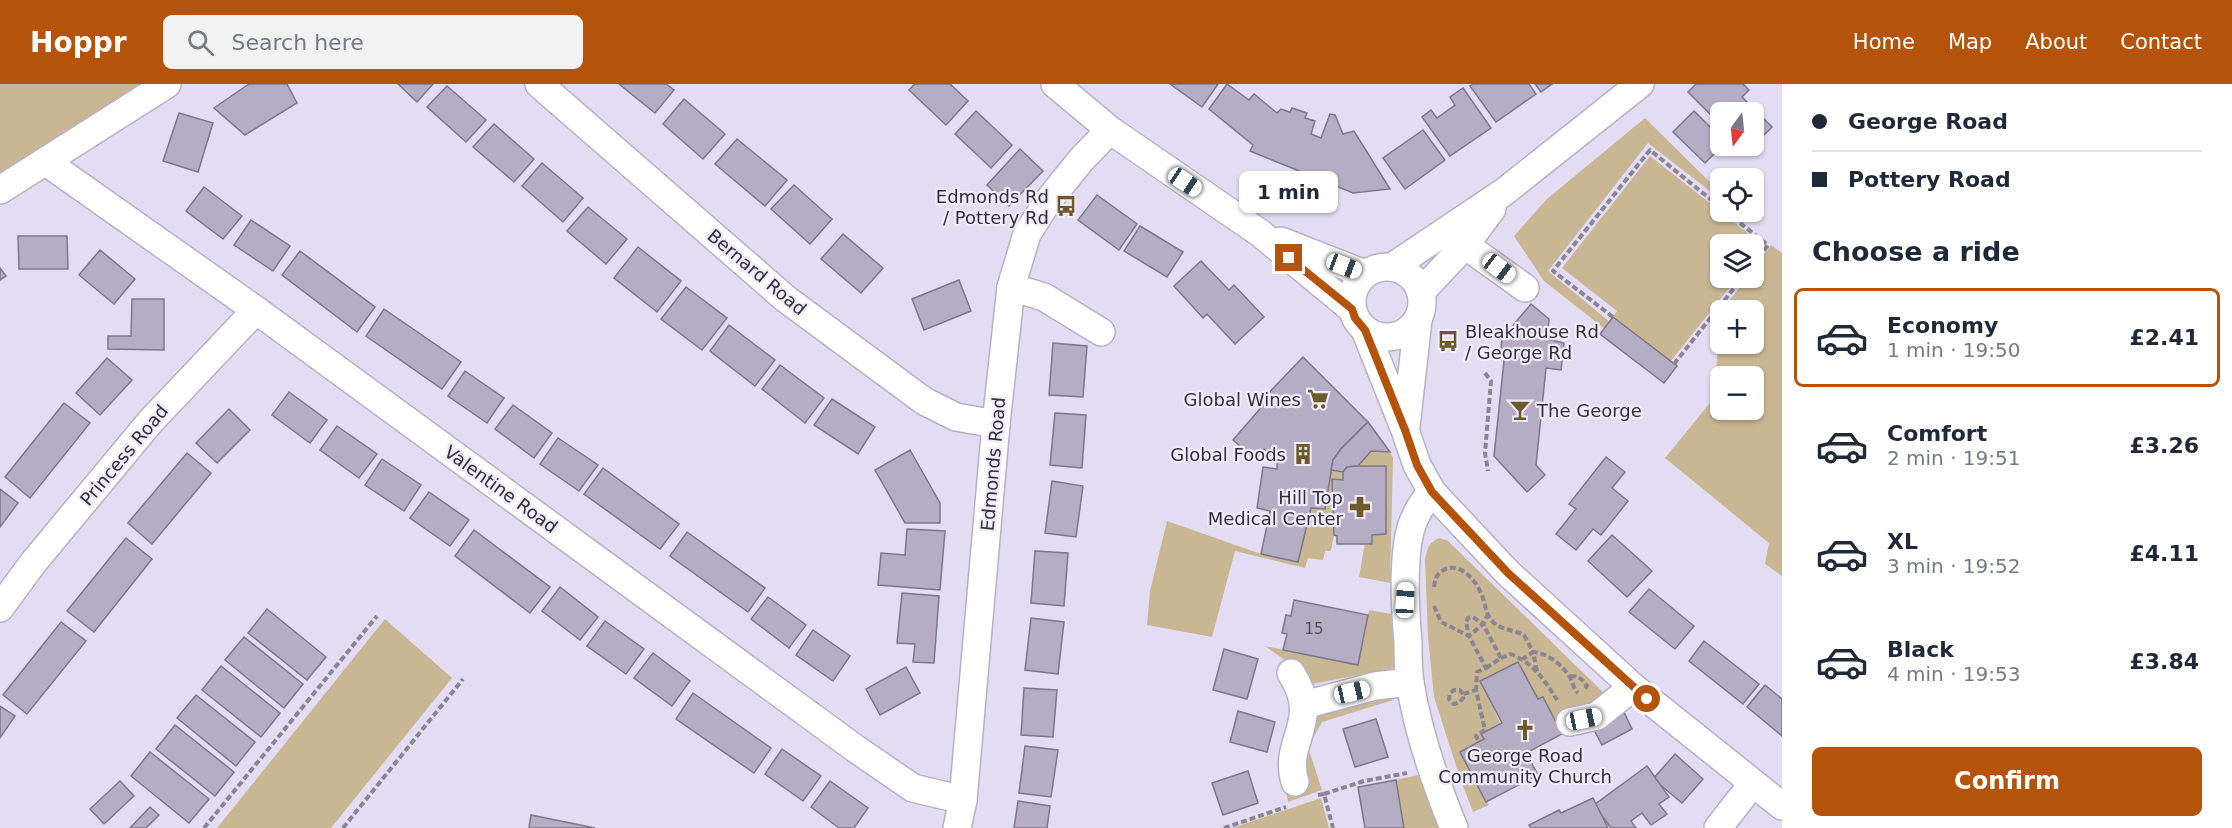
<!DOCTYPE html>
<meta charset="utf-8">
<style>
body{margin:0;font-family:"DejaVu Sans",sans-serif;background:#f2f2f3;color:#1f2937;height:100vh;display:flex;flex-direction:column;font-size:22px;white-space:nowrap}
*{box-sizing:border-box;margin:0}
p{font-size:20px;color:#747a83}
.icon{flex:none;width:33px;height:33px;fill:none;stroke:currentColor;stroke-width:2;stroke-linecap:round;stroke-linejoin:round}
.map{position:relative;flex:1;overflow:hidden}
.drawer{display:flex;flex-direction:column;background:#fff;width:450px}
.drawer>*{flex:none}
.guide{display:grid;align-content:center;height:132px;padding:0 30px;background:#fff}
.needle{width:39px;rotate:195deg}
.fabs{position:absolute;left:1710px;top:18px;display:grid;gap:12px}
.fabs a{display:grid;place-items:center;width:54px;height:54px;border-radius:9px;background:#fff;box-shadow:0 2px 4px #0004;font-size:30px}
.end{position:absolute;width:27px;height:27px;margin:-14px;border:8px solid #b45309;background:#fff;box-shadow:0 0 0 3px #fff}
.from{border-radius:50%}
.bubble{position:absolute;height:42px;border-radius:9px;background:#fff;box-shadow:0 2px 4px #0004;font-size:20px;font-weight:700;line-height:42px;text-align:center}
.car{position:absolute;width:18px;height:36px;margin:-18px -9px;border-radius:8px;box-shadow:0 0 4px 2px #0007;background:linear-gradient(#fff 24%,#345 0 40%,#fff 0 76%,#345 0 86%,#fff 0)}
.guide b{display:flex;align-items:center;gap:21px;height:57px;font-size:22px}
.guide b+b{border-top:2px solid #e0e1e3}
.guide i{width:15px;height:15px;background:#1f2937}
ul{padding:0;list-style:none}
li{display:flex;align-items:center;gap:18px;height:99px;margin:0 12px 9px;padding:0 18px;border:3px solid transparent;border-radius:9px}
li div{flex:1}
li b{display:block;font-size:22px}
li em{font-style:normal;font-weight:700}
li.active{border-color:#b45309}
li>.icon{width:54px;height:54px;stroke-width:1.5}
h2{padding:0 30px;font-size:27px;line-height:72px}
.primary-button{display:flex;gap:12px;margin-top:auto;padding:12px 30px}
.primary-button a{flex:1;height:69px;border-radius:9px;background:#b45309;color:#fff;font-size:24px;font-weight:700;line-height:69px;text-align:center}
header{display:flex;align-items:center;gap:36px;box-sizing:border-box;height:84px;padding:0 30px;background:#b45309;color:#fff}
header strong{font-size:28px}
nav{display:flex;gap:33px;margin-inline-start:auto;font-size:21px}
.search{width:420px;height:54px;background:#f2f2f3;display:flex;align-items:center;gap:15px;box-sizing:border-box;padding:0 21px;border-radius:9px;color:#747a83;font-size:22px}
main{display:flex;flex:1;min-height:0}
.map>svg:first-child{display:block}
.green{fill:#c9b793;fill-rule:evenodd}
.building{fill:#b4adc3;stroke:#7d778b;stroke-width:1.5}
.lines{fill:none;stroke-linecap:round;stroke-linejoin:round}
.minor-casing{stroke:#b7b0c5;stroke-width:30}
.path{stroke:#898594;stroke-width:4;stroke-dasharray:6 3;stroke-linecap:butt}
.minor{stroke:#fff;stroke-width:27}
.route{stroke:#b45309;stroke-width:8}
.labels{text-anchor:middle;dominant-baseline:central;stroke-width:4.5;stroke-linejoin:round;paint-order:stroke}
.number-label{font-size:15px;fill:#524e5a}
.poi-label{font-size:18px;fill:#312f37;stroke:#f0ebfd;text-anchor:end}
.street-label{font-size:18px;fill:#312f37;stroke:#f0ebfd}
</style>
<header>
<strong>Hoppr</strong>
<div class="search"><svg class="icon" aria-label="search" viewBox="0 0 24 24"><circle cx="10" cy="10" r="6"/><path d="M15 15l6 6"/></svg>Search here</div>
<nav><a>Home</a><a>Map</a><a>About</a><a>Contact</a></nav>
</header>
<main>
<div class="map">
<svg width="1782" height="744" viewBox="0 0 1782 744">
<rect width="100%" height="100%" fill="#e3ddf3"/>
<g class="green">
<path d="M0,0H139L101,28L0,91Z"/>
<path d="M1645,34L1720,108V115L1648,59L1548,187L1610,238L1605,245L1544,197L1514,152L1547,115Z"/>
<path d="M1650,72L1763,161L1754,173V160H1720V194H1737L1671,277L1613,233L1617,227L1562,184Z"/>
<path d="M1771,161L1782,169V492L1765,480L1769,459L1665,374L1714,314L1720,237V260H1754V226H1722L1747,194H1754V184ZM1720,292H1754V326H1720Z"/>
<path d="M1371,367L1390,368L1393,374L1390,499L1359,493L1365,459L1372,451L1386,450V382H1358Z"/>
<path d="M1331,386L1343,388V396H1332L1334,451L1331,467H1325L1323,476L1308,474L1305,484L1235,467L1212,553L1147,541L1150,507L1167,437L1261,470L1298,478L1311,424L1325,425Z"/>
<path d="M1439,454L1448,457L1610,615L1558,642L1543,613L1538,615L1518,578L1481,597L1500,639L1482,650L1484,655L1460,668L1489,721L1473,728L1461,697L1434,613L1428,553L1425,476C1427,465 1428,459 1439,454Z"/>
<path d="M1369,526L1391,530L1395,584L1312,600L1302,581L1297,585L1265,562L1357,581Z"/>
<path d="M385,535L452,594L331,744H217Z"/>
<path d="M1386,612L1393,616L1322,638L1308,663L1322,706L1288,718L1286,708L1306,699C1309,691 1305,685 1304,676C1303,663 1312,642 1319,631Z"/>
<path d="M1423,690L1445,744H1404L1396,696Z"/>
<path d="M1321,714L1329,744H1232Z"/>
</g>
<g class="building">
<path d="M249,0H287L297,19L245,51L214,24Z"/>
<path d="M398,0H433L417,18Z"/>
<path d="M619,0H666L674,6L655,29Z"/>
<path d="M915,0H950L968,17L946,41L909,6Z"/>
<path d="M1170,0H1218L1202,23Z"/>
<path d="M1227,0L1249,16L1254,10L1277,29L1281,25L1290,28L1292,24L1307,29L1305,34L1315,37L1311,50L1321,54L1330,30L1335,31L1343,50L1354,47L1390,105L1353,109L1250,67L1253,61L1209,25Z"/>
<path d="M1473,0H1529L1536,10L1496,38L1470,2Z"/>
<path d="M1535,0H1552L1541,8Z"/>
<path d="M1696,0H1743L1749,6L1742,13L1772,43L1752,63L1751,62H1754V28H1720L1719,39L1688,8Z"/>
<path d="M447,2L486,36L466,58L427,23Z"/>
<path d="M1463,4L1491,44L1450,72L1422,33L1431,26L1437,34L1455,21L1450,13Z"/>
<path d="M684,15L725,50L703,75L663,40Z"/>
<path d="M976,27L1012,61L991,84L955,50Z"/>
<path d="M1694,27L1720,53L1722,62L1705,79L1673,48Z"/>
<path d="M179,29L213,39L198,88L163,77Z"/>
<path d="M494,40L534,75L514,98L473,63Z"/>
<path d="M1423,46L1445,76L1405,105L1383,74Z"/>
<path d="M737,55L787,96L765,122L715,80Z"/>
<path d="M1020,65L1043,87L1009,122L987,101Z"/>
<path d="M542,79L583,114L563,138L522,102Z"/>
<path d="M794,101L832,135L810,160L771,125Z"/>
<path d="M204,103L242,132L223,155L186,127Z"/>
<path d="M1097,111L1137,140L1119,166L1078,136Z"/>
<path d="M588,123L627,155L606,180L567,147Z"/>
<path d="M251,136L290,162L273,187L234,161Z"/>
<path d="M1140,142L1183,168L1167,193L1124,167Z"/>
<path d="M843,150L883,184L861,209L821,175Z"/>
<path d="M18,152H67L68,185H19Z"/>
<path d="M638,163L681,197L657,228L614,194Z"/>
<path d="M100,166L135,195L114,220L79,191Z"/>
<path d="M300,167L375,223L357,248L282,191Z"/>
<path d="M1201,177L1229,206L1234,201L1264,233L1235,260L1207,230L1203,234L1174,202Z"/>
<path d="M0,184L6,192L0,196Z"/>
<path d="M959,196L971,227L924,246L912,215Z"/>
<path d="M686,203L727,234L702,266L661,235Z"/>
<path d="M132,215H164V266L108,265V252H131Z"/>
<path d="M1531,220L1549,235L1547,255L1564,259L1561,286L1546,284L1536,381L1545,391L1527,408L1494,372L1505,267L1501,263L1503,248L1510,245Z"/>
<path d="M384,225L461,278L442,305L366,252Z"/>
<path d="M1613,233L1677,282L1664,299L1600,250Z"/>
<path d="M729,241L775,276L755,302L710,267Z"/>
<path d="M1053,259L1087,262L1083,313L1049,311Z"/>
<path d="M1303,273L1368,338L1341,365L1333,376L1325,425L1311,424L1298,478L1261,470L1270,427L1257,424L1263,383L1277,385V377L1264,365L1255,376L1233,356L1265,319L1261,317Z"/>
<path d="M107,274L132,296L100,331L76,309Z"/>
<path d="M780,281L824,314L805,339L762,305Z"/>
<path d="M465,287L504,314L487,339L448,312Z"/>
<path d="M289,308L327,336L310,359L272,331Z"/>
<path d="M832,315L875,343L858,370L814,341Z"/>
<path d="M64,319L90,339L30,414L5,393Z"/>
<path d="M513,321L552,349L534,374L495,345Z"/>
<path d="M229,325L250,346L217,379L196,359Z"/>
<path d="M1055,329L1086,331L1082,384L1050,381Z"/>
<path d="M1368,338L1390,368L1371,367L1358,382L1347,383L1343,388L1331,386L1333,376L1341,365Z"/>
<path d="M337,342L377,370L359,394L320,366Z"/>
<path d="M558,354L598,381L579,407L540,380Z"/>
<path d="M910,366L940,419V439H905L875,386Z"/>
<path d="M187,369L211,389L152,460L128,439Z"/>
<path d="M1606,373L1625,388L1612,404L1628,417L1601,451L1593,445L1576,466L1556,450L1576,425L1569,420Z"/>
<path d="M382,375L421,401L404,427L365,401Z"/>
<path d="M1358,382H1386V450L1372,451V460H1337V452L1334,451L1332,395L1343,396V388L1347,383Z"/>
<path d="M603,384L679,440L660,465L584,410Z"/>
<path d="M1052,397L1083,402L1076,453L1045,449Z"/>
<path d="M0,405L18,419L0,443Z"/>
<path d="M429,408L469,436L450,462L410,434Z"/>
<path d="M907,445L945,447L940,506L878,501L881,469L905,471Z"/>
<path d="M474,446L550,503L530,529L455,472Z"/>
<path d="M687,448L765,504L748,528L670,472Z"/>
<path d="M1612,451L1652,487L1627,513L1588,477Z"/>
<path d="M126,454L152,475L94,548L67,527Z"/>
<path d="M1035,467L1068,469L1064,522L1031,519Z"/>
<path d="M560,503L598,533L580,556L542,527Z"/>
<path d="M1649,505L1694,542L1675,565L1629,528Z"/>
<path d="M902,509L939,512L934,579L913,578L915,560L897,559Z"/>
<path d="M768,513L806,541L789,564L751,535Z"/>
<path d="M1294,516L1368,531L1358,581L1283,566L1287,550L1282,549L1286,531L1291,532Z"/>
<path d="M267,525L326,573L307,596L248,549Z"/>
<path d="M1031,534L1064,538L1058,590L1025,586Z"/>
<path d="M605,537L644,565L626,590L587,562Z"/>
<path d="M61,538L86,557L27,630L3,611Z"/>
<path d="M813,546L850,572L833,597L796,571Z"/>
<path d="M244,553L303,600L284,624L225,576Z"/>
<path d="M1704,557L1759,600L1743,620L1689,577Z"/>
<path d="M1224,565L1258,575L1247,615L1213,606Z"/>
<path d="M653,569L690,597L672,622L634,594Z"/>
<path d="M1518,578L1538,615L1543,613L1562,650L1526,669L1538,691L1486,718L1460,668L1484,655L1481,650L1502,639L1480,597Z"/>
<path d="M221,582L280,629L261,653L202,606Z"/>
<path d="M906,583L920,609L880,631L866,605Z"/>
<path d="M1765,601L1782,615V652L1747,623Z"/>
<path d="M1024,604L1057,606L1053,653L1021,651Z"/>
<path d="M693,609L771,664L754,689L676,635Z"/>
<path d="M196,611L255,658L236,682L177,634Z"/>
<path d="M0,622L15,632L0,654Z"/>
<path d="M1622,624L1632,645L1602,661L1593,644Z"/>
<path d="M1238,627L1275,638L1267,668L1230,658Z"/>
<path d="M1376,635L1388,673L1355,683L1343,645Z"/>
<path d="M175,641L234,688L215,712L156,665Z"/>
<path d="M1025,662L1058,666L1051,713L1019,709Z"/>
<path d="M782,665L821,692L803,717L765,690Z"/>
<path d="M150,668L209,715L189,739L131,692Z"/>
<path d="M1675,670L1703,695L1682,719L1653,695Z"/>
<path d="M1647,682L1669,713L1659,720L1667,730L1651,741L1642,729L1631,737L1636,744H1611L1594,721Z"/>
<path d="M1248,687L1258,719L1223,731L1212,699Z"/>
<path d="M1396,696L1404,744H1365L1358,703Z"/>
<path d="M120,697L134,712L104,740L90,725Z"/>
<path d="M830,697L868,724L854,744H839L811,723Z"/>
<path d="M1593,714L1608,744H1531L1529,741L1559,726L1561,729Z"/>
<path d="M1018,717L1050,722L1047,744H1014Z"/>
<path d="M150,723L159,731L146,744H130Z"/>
<path d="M531,731L595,744H529Z"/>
</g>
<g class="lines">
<defs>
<g id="minor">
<path d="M539,0L786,215L924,317L956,333L996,340"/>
<path d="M1055,0L1110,46L1260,149L1352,225"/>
<path d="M46,78L256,226L856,665L913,704L963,716"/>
<path d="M0,106L167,0"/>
<path d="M1281,157L1365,190"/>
<path d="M1465,161L1525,204"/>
<circle cx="1387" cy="218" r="35"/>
<path d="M1392,183L1504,108L1640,0"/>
<path d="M1011,203L1044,213L1101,248"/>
<path d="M1421,208L1465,161L1492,125"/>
<path d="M1365,246L1405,346L1417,381L1432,408L1508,489L1633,603L1782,722"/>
<path d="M1406,342L1418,236"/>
<path d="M1432,408C1419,422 1411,438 1408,457C1403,490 1405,525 1408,558C1408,571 1408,586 1410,599C1418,648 1435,698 1454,744"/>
<path d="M0,524L33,479L150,338L256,226"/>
<path d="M1291,589C1323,638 1282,656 1295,698"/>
<path d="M1304,621L1375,602L1410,598"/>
<path d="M1570,638L1597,632L1633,603"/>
<path d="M957,744L963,716L996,340L1011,203L1027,150L1048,117L1081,76L1110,46"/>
<path d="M1718,744L1753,699"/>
</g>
</defs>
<use href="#minor" class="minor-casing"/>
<g class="path">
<path d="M1726,128L1768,161L1754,179"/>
<path d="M1613,233L1553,187L1650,66L1720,123"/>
<path d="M1674,280L1742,194"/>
<path d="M1485,289L1491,297L1485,369L1488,387"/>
<path d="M1434,503C1435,496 1436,491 1442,487C1458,476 1475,495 1481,509C1486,520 1485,531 1494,539C1503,546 1514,546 1524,551L1533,568L1523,575"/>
<path d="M1434,522L1441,538L1469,552L1486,584L1477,588L1476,606"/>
<path d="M1501,574L1511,570C1534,580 1544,595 1557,616"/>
<path d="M1486,584L1501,574L1483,540L1469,552L1466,538L1468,534L1473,533L1483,540L1487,532"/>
<path d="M1537,587L1533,568C1545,568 1563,581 1569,592C1573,598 1573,604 1578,609"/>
<path d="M1570,592C1579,592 1582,595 1587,602L1584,605"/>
<path d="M1463,610L1460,606H1454L1450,609L1449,615L1454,620L1460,618L1463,614V610L1476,606L1485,646L1476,652L1479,658"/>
<path d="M1324,710L1364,697L1407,689"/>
<path d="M1318,711L1324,710L1333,744"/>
<path d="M146,744H147"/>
<path d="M204,744L377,532"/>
<path d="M343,744L463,595"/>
<path d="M1224,744L1286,723"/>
</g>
<use href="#minor" class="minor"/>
</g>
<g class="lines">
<path class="route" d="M1289,174L1352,225L1355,234L1365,246L1405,346L1417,381L1432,408L1508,489L1647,615"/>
</g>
<defs>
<symbol id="bus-bare" viewBox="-9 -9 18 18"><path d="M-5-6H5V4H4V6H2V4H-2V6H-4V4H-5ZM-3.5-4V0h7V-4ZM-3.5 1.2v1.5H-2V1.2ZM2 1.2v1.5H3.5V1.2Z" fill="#6e5928" stroke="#f0ebfd" stroke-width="2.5" paint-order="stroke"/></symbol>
<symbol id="supermarket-bare" viewBox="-9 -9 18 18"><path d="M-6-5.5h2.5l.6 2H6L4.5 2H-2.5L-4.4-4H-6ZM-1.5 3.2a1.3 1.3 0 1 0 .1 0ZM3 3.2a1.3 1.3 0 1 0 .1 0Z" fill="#6e5928" stroke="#f0ebfd" stroke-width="2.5" paint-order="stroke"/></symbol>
<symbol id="bar-bare" viewBox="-9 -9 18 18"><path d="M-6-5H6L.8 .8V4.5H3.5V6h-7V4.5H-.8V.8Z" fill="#6e5928" stroke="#f0ebfd" stroke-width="2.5" paint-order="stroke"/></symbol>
<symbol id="building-bare" viewBox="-9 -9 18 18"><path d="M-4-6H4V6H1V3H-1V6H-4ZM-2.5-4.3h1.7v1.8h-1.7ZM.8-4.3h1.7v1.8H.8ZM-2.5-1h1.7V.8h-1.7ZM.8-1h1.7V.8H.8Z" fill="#6e5928" stroke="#f0ebfd" stroke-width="2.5" paint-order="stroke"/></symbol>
<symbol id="pharmacy-bare" viewBox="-9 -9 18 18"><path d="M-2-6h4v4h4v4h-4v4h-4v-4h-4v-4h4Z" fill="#6e5928" stroke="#f0ebfd" stroke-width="2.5" paint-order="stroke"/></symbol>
<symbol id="church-bare" viewBox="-9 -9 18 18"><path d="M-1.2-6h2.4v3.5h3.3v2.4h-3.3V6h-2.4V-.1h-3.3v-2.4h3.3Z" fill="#6e5928" stroke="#f0ebfd" stroke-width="2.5" paint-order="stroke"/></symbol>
</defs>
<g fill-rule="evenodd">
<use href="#bus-bare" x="1051" y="107" width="30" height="30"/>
<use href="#bus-bare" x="1433" y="242" width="30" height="30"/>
<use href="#supermarket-bare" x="1303" y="300" width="30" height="30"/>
<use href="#bar-bare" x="1505" y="311" width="30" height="30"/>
<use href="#building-bare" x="1288" y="355" width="30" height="30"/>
<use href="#pharmacy-bare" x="1345" y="408" width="30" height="30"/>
<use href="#church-bare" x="1510" y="631" width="30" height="30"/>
</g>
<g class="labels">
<g class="number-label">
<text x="1314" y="545">15</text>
</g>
<g class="poi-label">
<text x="1049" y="112">Edmonds Rd<tspan x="1049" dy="21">/ Pottery Rd</tspan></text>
<text x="1465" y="247" text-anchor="start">Bleakhouse Rd<tspan x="1465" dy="21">/ George Rd</tspan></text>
<text x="1301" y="315">Global Wines</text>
<text x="1537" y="326" text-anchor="start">The George</text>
<text x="1286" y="370">Global Foods</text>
<text x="1343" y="413">Hill Top<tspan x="1343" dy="21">Medical Center</tspan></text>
<text x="1525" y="671" text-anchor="middle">George Road<tspan x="1525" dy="21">Community Church</tspan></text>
</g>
<g class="street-label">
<text transform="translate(757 188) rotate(40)">Bernard Road</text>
<text transform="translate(124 371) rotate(-50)">Princess Road</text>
<text transform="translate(993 380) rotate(-85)">Edmonds Road</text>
<text transform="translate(501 405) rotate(36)">Valentine Road</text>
</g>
</g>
</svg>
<div class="fabs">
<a><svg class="needle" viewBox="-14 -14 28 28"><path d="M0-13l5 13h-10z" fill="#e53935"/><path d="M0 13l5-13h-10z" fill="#747a83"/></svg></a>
<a><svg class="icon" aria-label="locate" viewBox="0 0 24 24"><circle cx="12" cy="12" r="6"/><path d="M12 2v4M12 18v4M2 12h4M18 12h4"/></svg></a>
<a><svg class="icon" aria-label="layers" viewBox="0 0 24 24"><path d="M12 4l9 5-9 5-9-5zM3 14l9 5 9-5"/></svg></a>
<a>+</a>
<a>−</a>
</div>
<i class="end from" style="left:1647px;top:615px"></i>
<i class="end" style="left:1289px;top:174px"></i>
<div class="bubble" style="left:1239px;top:87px;width:99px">1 min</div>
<i class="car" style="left:1185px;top:98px;rotate:124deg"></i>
<i class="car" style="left:1344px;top:182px;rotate:111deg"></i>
<i class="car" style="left:1499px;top:184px;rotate:127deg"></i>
<i class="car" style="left:1405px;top:516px;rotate:3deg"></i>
<i class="car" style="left:1352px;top:608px;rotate:77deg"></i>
<i class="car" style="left:1584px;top:635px;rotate:78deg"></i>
</div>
<section class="drawer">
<div class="guide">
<b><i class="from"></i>George Road</b>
<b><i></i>Pottery Road</b>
</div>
<h2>Choose a ride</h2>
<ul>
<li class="active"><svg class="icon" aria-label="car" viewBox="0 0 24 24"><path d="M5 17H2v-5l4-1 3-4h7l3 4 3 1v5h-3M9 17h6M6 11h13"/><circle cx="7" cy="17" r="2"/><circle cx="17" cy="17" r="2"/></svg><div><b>Economy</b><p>1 min · 19:50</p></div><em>£2.41</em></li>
<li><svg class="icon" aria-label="car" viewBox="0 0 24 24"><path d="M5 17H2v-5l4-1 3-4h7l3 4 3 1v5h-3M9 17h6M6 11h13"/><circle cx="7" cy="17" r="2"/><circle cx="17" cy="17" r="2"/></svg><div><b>Comfort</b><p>2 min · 19:51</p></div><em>£3.26</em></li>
<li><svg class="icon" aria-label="car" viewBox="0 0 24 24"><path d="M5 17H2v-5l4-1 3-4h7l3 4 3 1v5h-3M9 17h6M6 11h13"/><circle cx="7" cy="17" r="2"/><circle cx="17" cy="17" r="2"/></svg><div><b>XL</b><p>3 min · 19:52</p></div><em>£4.11</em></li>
<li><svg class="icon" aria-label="car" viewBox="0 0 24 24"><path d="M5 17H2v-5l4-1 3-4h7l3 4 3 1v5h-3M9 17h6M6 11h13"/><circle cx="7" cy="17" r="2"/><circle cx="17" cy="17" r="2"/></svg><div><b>Black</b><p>4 min · 19:53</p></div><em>£3.84</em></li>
</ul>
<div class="primary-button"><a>Confirm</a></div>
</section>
</main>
